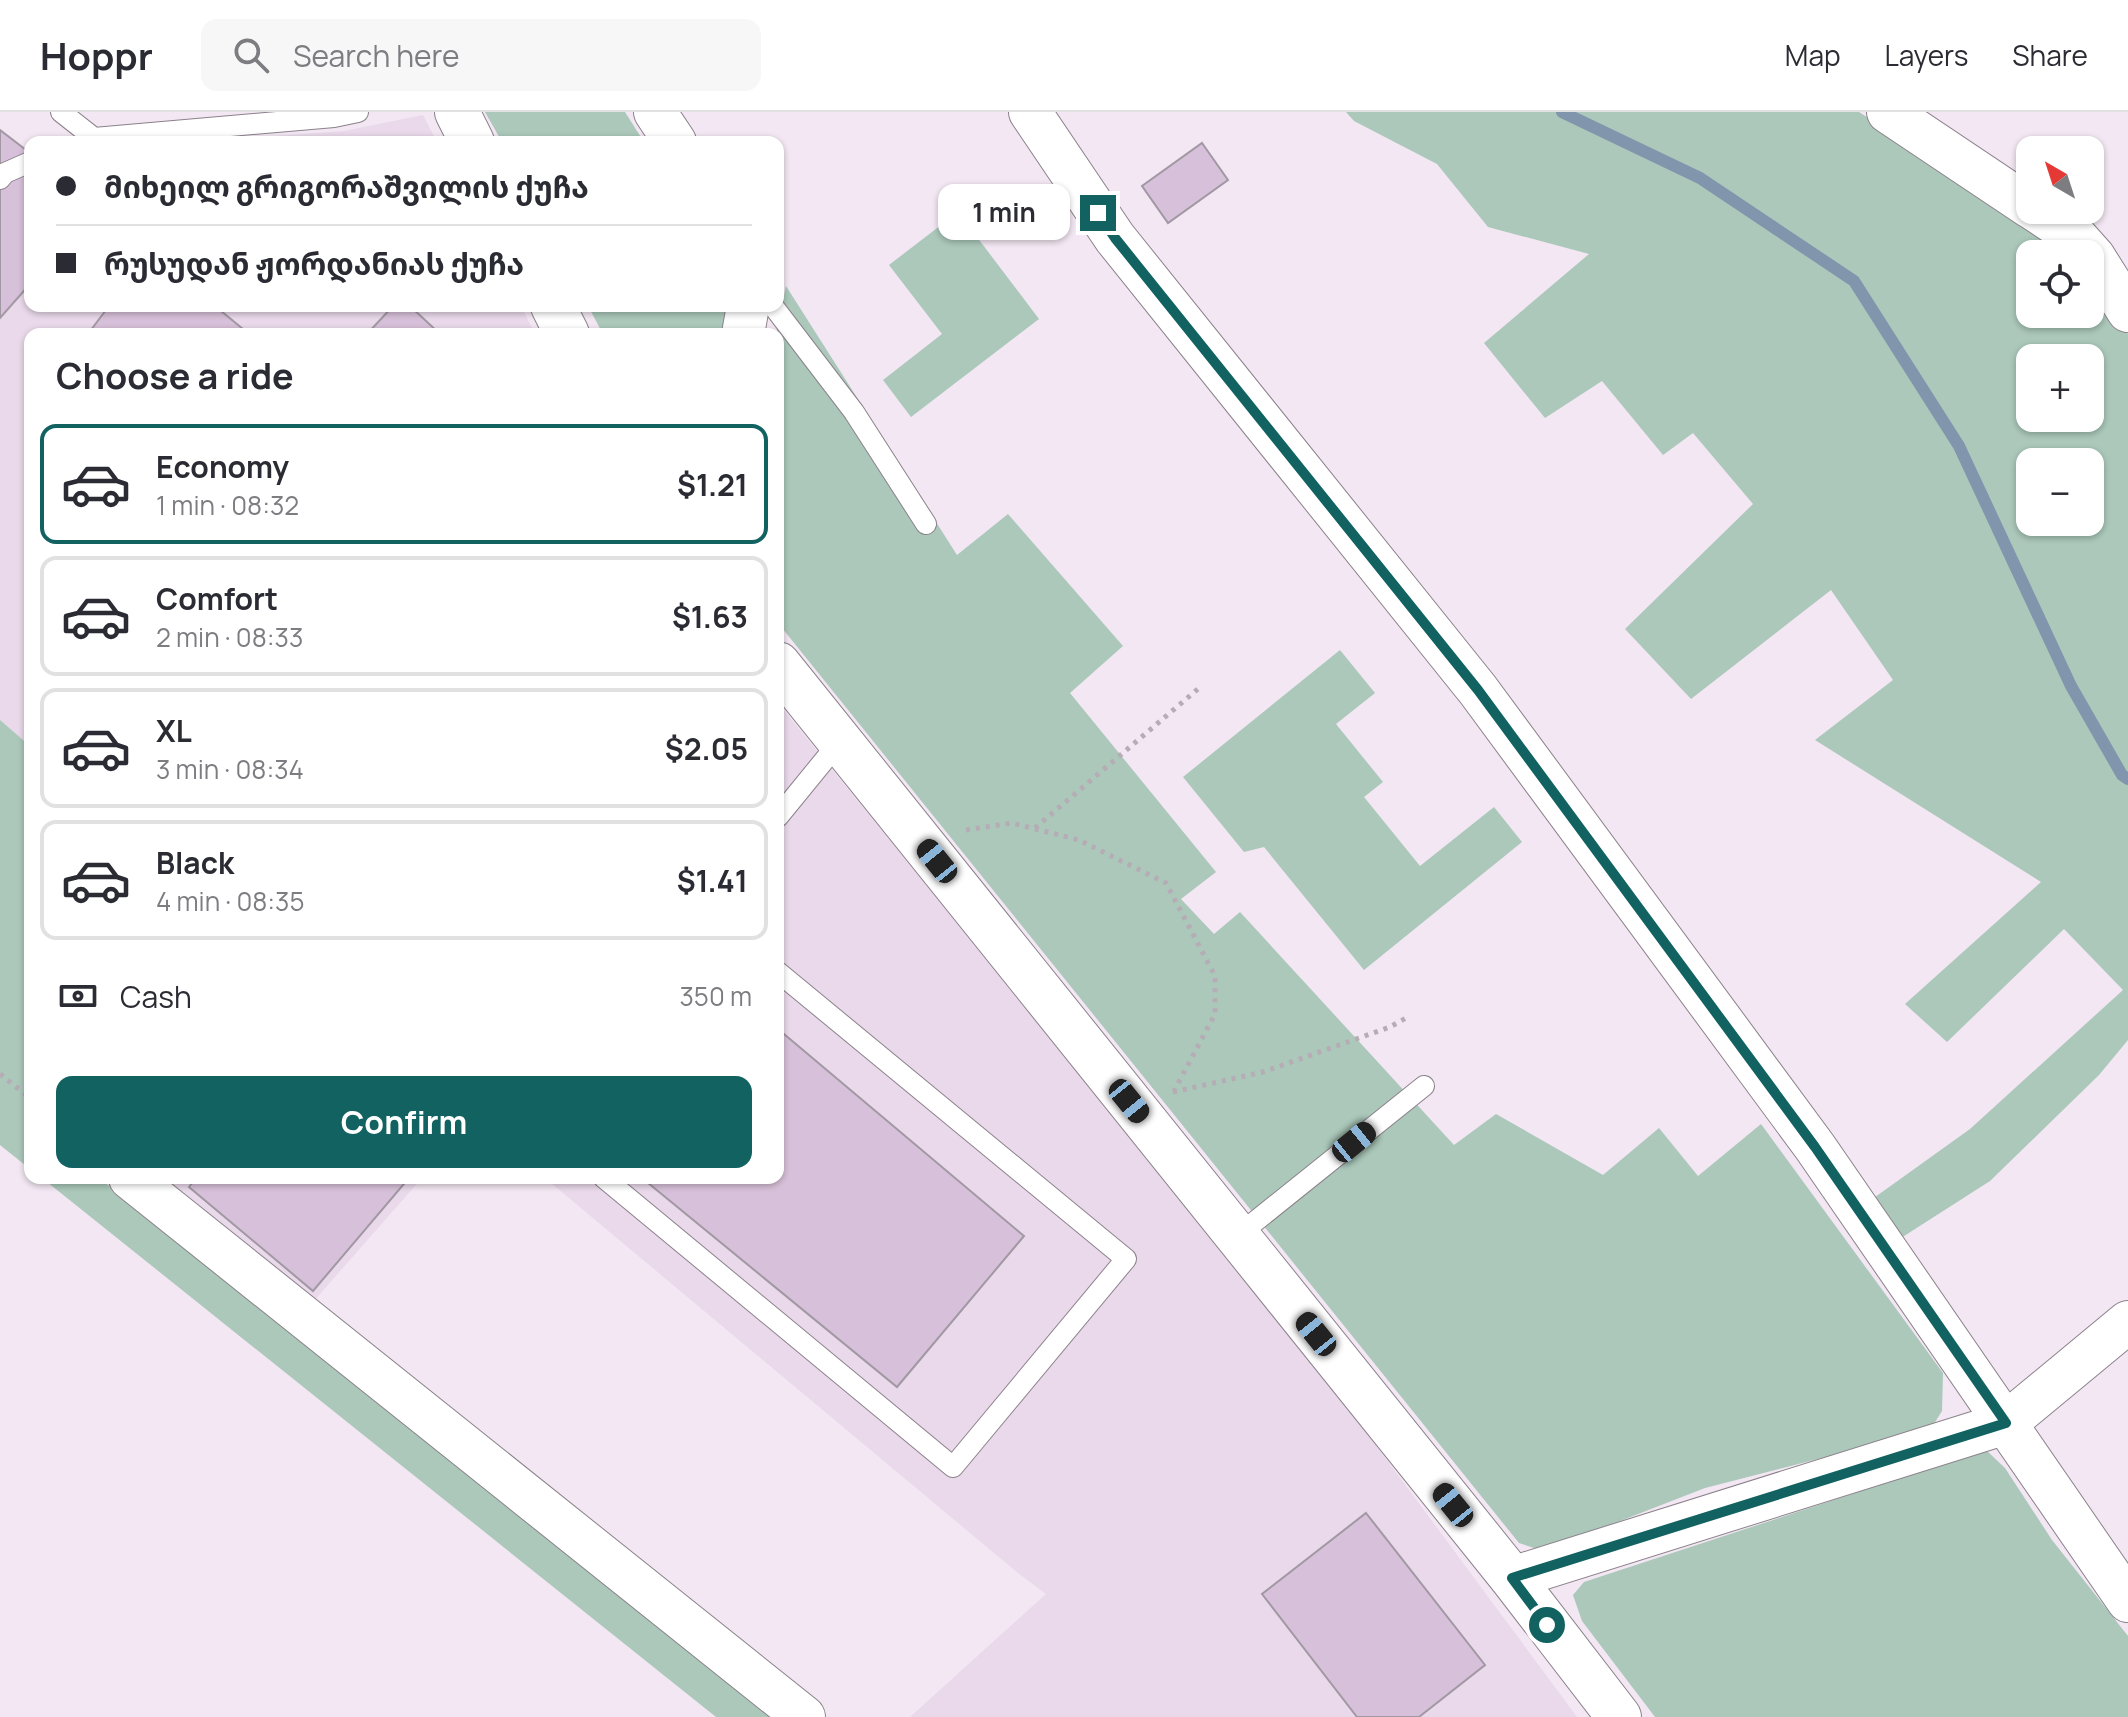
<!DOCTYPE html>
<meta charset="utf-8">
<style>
body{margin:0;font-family:Manrope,"Noto Sans Georgian",sans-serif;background:#f7f7f7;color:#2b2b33;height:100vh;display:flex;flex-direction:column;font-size:30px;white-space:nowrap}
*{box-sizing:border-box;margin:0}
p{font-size:26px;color:#7c7c81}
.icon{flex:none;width:44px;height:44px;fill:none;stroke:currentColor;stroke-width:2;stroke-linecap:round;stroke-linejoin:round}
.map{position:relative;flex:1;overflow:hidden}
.drawer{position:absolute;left:24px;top:216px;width:760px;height:856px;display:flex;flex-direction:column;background:#fff;border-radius:16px;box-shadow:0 2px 6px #0004}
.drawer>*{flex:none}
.hud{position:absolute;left:24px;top:24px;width:760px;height:176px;border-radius:16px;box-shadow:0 2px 6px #0004;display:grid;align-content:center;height:176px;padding:0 32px;background:#fff}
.needle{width:52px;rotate:321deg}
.tools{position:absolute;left:2016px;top:24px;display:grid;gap:16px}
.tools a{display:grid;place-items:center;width:88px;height:88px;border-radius:16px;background:#fff;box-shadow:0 2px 6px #0004;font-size:40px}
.end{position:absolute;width:36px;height:36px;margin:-18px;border:10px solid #126262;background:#fff;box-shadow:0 0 0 4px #fff}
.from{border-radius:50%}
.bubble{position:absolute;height:56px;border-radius:16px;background:#fff;box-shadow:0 2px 6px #0004;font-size:26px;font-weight:700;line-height:56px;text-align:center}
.car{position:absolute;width:24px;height:48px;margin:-24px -12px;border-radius:10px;box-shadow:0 0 6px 2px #0007;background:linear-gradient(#222 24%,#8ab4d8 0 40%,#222 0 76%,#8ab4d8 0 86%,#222 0)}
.hud b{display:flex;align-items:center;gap:28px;height:76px;font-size:30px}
.hud b+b{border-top:2px solid #e1e1e2}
.hud i{width:20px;height:20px;background:#2b2b33}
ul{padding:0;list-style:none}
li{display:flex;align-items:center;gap:24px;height:120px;margin:0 16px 12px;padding:0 16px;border:4px solid #e1e1e2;border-radius:16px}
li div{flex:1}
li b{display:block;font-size:30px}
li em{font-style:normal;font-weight:700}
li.current{border-color:#126262}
li>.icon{width:72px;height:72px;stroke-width:1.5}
h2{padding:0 32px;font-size:36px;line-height:96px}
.pay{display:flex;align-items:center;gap:20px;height:88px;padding:0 32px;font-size:30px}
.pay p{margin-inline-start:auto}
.primary-button{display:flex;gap:16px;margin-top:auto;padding:16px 32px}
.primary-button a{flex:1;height:92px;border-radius:16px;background:#126262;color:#fff;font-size:32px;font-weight:700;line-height:92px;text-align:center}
header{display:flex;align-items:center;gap:48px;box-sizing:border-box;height:112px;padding:0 40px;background:#fff;border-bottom:2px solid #e1e1e2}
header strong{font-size:38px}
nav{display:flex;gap:44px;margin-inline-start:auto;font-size:28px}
.search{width:560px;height:72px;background:#f7f7f7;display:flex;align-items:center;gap:20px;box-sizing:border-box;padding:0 28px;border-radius:16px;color:#7c7c81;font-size:30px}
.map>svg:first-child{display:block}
.built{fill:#e9d9ea}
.green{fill:#abc8ba;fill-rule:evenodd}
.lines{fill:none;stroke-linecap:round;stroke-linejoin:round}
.stream{stroke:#8195ad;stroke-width:12}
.building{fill:#d7c0d9;stroke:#a298a3;stroke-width:2}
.service-casing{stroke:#8b828b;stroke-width:22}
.minor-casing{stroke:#8b828b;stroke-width:44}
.tertiary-casing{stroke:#8b828b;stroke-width:46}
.path{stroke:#b5acb5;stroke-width:5;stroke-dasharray:4 6;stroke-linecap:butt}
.service{stroke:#fff;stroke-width:20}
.minor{stroke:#fff;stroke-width:42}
.tertiary{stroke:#fff;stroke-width:44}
.route{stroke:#126262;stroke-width:10}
</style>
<header>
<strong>Hoppr</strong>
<div class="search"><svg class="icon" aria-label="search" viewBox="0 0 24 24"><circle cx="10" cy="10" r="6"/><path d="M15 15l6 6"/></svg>Search here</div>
<nav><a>Map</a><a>Layers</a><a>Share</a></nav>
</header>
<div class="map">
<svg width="2128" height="1605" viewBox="0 0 2128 1605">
<rect width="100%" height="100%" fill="#f2e7f2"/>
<g class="built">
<path d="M423,3L437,30H193L344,19Z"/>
<path d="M30,102V194H521L535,222H30V634L0,608V141Z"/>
<path d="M778,591L1315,1251L1577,1605H910L1046,1482L1018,1461L545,1066H778Z"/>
<path d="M158,1066H422L312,1191Z"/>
</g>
<g class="green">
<path d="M485,0H625L644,30H502Z"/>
<path d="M1346,0H1859L2078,142H2030V202H2090V165L2105,194L2128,222V928L2099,963L1990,1069L1901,1126L1871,1088L1970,1017L2123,878L2064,817L1947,930L1905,892L2041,770L1815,628L1893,568L1831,478L1691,587L1625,517L1753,392L1693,321L1663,343L1602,269L1545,306L1484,231L1589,142L1488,115L1437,52L1354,9ZM2030,246H2090V306H2030ZM2030,350H2090V410H2030Z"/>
<path d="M958,100L1039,207L911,305L883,268L942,222L889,153Z"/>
<path d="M786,174L957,443L1008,402L1123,534L1070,581L1216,760L1181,787L1214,822L1240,800L1454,1033L1496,1002L1603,1063L1659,1016L1698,1064L1761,1012L1943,1261L1942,1299L1932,1315L1892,1328L1705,1376L1543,1439L1519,1431L778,511L776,222Z"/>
<path d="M588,194H730L725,222H603Z"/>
<path d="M1340,538L1375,581L1336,612L1383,670L1364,685L1420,754L1494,695L1522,730L1364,858L1264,735L1244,740L1183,665Z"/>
<path d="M0,608L30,634V1057L0,1033Z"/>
<path d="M42,1066H99L782,1605H716Z"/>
<path d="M1986,1338L2005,1356L2052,1428L2128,1524V1605H1655L1582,1509L1573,1483L1584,1470Z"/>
</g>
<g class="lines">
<path class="stream" d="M1562,0L1700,66L1854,169L1959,334L2071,574L2122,663L2128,667"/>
</g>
<g class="building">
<path d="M0,18L30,41V172L0,206Z"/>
<path d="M1202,31L1228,68L1168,111L1142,74Z"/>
<path d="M109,194H215L249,222H88Z"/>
<path d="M393,194H410L440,222H367Z"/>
<path d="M778,917L1024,1124L897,1275L642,1066H778Z"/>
<path d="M196,1066H409L313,1179L189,1075Z"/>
<path d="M1366,1401L1485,1553L1419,1605H1357L1262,1482Z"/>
</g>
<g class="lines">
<defs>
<g id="service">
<path d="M61,0L94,26L334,5L358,0"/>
<path d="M0,67L5,61L30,50"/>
<path d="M773,194L854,300L926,412"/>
<path d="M778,705L840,629"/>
<path d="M604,1066L953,1355L1126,1147L778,860"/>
<path d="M1237,1124L1424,974"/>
</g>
<g id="minor">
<path d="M655,0L675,30"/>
<path d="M1030,0L1115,126L1478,578L1815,1035L2128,1489"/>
<path d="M1888,0L2030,95"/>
<path d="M2035,98L2077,126L2094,145L2128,199"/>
<path d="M743,222L748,194"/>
<path d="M130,1066L804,1605"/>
<path d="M1512,1466L2006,1311L2128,1210"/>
</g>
<g id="tertiary">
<path d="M457,0L472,30"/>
<path d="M553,194L567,222"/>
<path d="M778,552L1512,1466L1619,1605"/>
</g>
</defs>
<use href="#service" class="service-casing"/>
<use href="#minor" class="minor-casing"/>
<use href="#tertiary" class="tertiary-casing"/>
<g class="path">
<path d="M1035,716L1199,576"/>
<path d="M966,718L1012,711L1079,728L1166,771L1215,864V902L1174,979"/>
<path d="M0,962L30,986"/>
<path d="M1173,980L1263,960L1390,915L1406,906"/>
</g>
<use href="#service" class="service"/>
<use href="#minor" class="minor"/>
<use href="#tertiary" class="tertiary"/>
</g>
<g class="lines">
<path class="route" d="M1098,101L1115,126L1478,578L1815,1035L2006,1311L1512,1466L1547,1513"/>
</g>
</svg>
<div class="tools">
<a><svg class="needle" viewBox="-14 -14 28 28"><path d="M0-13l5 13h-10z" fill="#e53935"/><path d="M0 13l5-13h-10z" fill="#7c7c81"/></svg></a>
<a><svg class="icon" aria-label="locate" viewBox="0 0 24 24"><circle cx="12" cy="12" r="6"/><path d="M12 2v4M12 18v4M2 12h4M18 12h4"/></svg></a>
<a>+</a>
<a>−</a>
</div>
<i class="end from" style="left:1547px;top:1513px"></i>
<i class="end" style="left:1098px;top:101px"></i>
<div class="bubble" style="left:938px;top:72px;width:132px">1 min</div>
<i class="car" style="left:937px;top:749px;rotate:321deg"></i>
<i class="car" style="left:1129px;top:989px;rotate:141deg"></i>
<i class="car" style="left:1354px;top:1030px;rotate:51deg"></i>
<i class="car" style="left:1316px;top:1222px;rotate:321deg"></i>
<i class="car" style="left:1453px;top:1393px;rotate:321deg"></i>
<div class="hud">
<b><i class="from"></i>მიხეილ გრიგორაშვილის ქუჩა</b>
<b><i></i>რუსუდან ჟორდანიას ქუჩა</b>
</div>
<section class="drawer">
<h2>Choose a ride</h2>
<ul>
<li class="current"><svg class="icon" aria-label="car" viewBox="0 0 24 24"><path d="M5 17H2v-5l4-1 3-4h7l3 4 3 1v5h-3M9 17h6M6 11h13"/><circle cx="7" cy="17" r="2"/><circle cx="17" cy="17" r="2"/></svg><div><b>Economy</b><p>1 min · 08:32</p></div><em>$1.21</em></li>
<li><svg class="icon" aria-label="car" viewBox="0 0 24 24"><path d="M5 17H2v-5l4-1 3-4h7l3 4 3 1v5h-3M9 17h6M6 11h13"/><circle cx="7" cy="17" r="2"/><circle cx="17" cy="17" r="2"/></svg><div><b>Comfort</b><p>2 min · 08:33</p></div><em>$1.63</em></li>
<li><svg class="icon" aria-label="car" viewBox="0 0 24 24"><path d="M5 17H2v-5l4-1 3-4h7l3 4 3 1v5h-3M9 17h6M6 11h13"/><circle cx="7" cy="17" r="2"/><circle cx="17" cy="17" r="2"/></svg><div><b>XL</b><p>3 min · 08:34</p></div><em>$2.05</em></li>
<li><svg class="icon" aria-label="car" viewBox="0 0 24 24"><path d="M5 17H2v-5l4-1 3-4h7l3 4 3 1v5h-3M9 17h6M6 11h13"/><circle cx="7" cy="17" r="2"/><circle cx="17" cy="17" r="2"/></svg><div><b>Black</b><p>4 min · 08:35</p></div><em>$1.41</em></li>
</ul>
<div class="pay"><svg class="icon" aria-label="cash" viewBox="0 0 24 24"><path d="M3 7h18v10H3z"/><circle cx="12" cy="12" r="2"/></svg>Cash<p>350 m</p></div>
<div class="primary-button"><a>Confirm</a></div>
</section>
</div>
